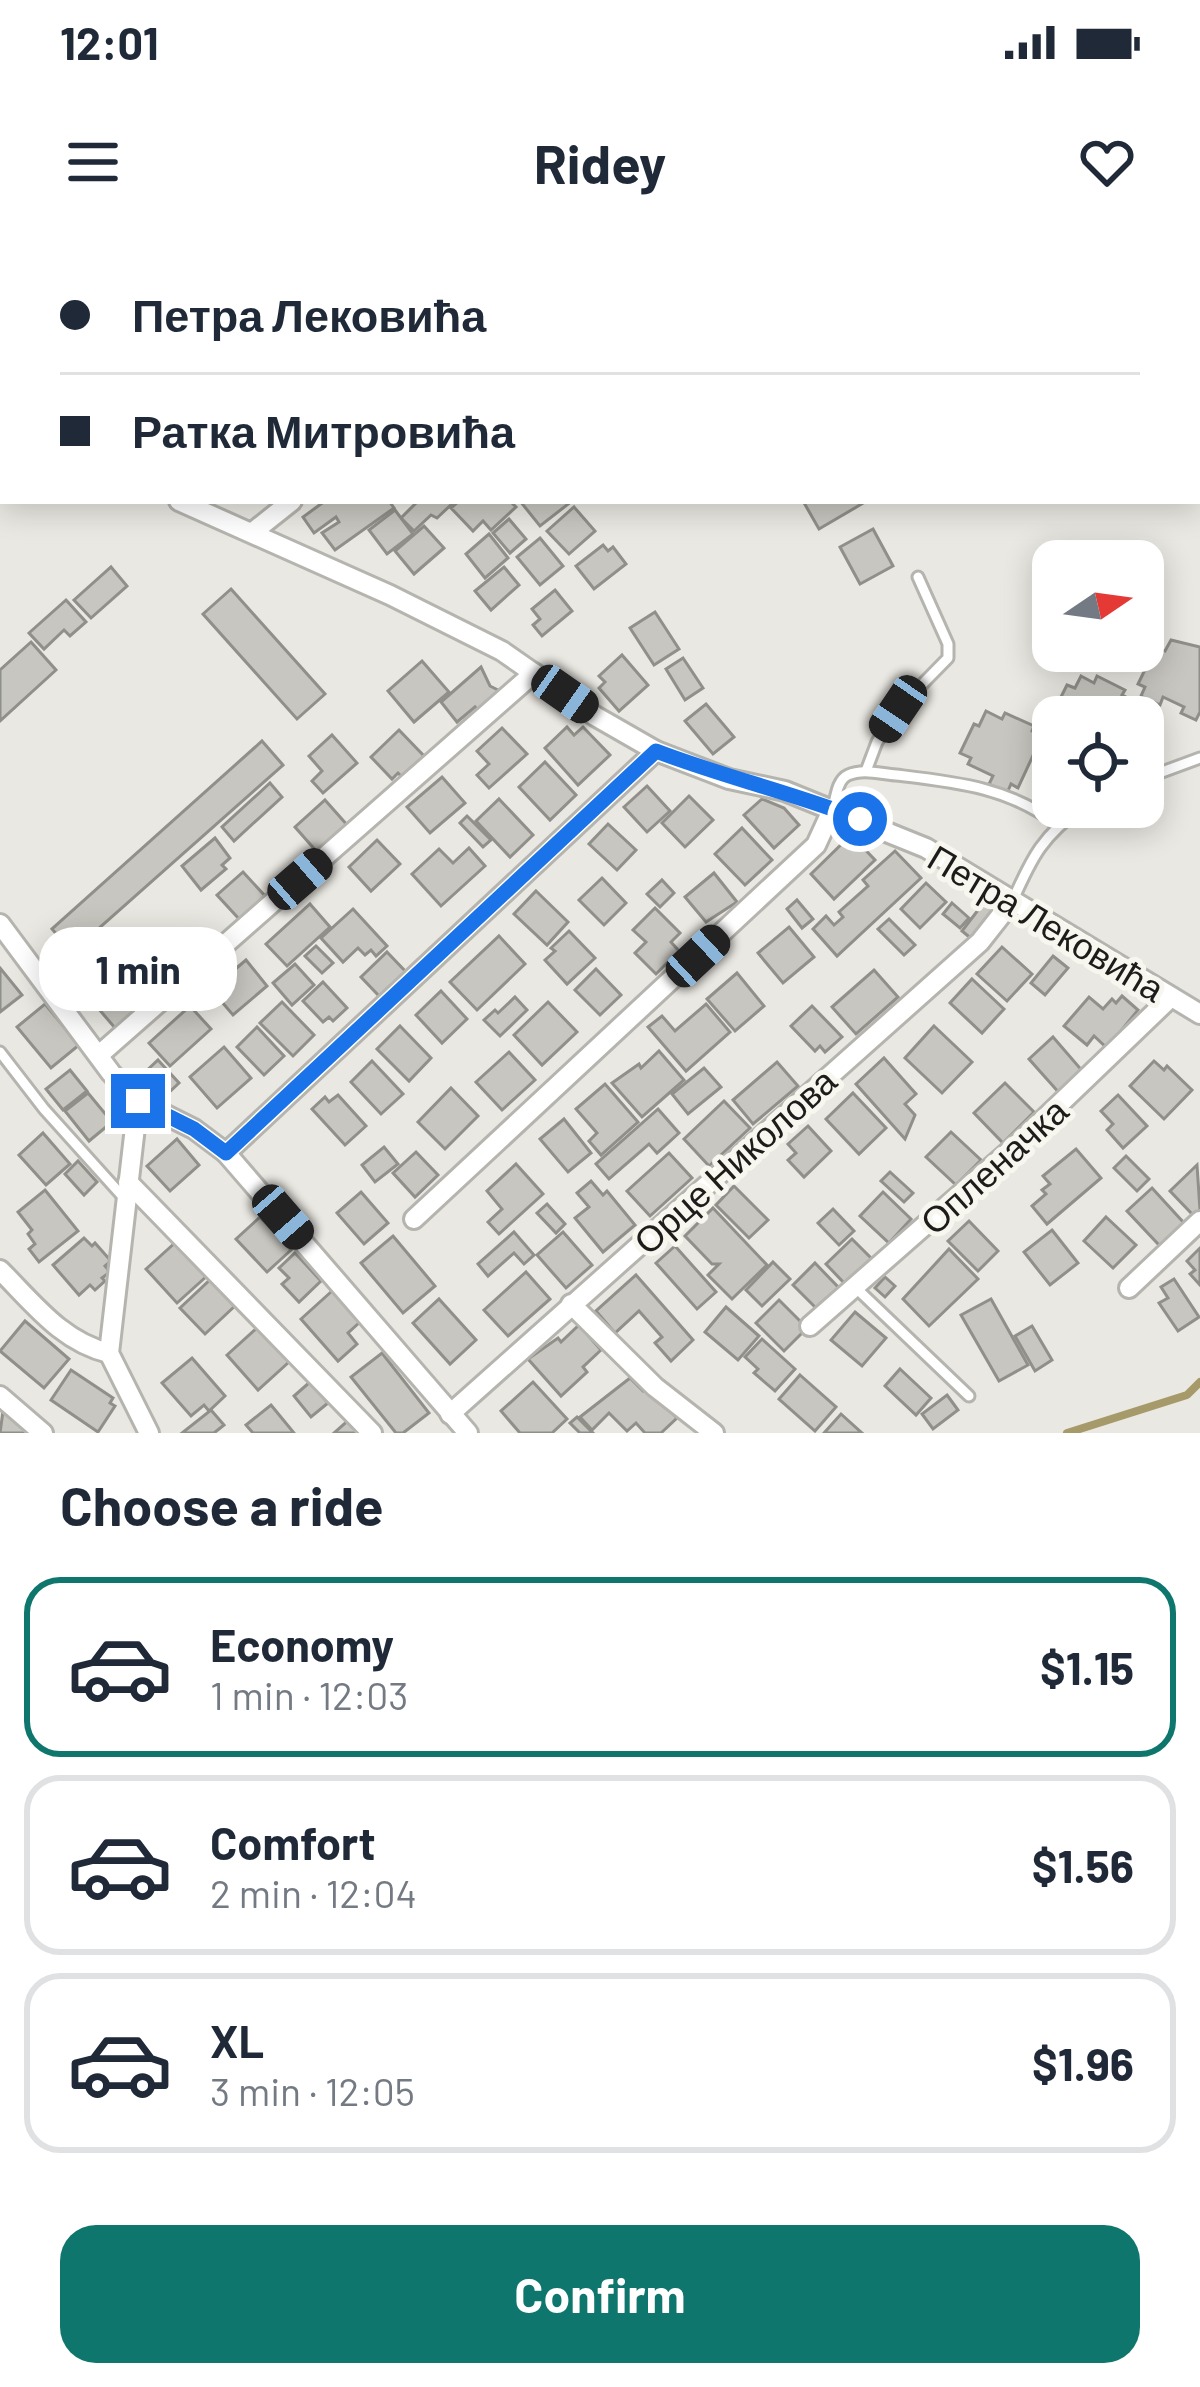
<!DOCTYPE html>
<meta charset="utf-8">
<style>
body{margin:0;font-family:Barlow,sans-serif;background:#f2f2f3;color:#1f2937;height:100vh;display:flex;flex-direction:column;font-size:45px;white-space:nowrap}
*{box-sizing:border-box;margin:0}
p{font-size:39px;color:#747a83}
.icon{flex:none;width:66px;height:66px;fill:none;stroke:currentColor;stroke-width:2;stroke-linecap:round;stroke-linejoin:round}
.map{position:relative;height:1193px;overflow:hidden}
.panel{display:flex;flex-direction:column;background:#fff;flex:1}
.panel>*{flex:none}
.hud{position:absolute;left:0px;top:0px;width:1200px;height:264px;box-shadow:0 6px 30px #0003;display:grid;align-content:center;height:264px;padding:0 60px;background:#fff}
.needle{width:78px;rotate:77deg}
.fabs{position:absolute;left:1032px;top:300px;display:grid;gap:24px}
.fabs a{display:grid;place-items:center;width:132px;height:132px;border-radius:24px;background:#fff;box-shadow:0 6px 30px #0003;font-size:60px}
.end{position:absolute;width:54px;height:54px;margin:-27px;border:15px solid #1a73e8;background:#fff;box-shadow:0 0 0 6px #fff}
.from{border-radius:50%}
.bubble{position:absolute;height:84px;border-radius:36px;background:#fff;box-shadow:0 6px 30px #0003;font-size:39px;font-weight:700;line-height:84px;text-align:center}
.car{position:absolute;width:36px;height:72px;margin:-36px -18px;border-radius:15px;box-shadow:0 0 9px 3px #0007;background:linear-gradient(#222 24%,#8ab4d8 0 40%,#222 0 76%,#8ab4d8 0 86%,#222 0)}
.hud b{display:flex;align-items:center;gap:42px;height:114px;font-size:45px}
.hud b+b{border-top:3px solid #e0e1e3}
.hud i{width:30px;height:30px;background:#1f2937}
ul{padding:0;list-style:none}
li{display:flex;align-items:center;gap:36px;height:180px;margin:0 24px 18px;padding:0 36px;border:6px solid #e0e1e3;border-radius:36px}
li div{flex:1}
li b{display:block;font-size:45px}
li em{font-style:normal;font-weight:700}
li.current{border-color:#0f766e}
li>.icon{width:108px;height:108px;stroke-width:1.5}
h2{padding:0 60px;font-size:54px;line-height:144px}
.button{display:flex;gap:24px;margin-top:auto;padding:24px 60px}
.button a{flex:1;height:138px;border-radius:36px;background:#0f766e;color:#fff;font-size:48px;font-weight:700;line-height:138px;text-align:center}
.status{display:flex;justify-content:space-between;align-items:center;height:84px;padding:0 60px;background:#fff;direction:ltr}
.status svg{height:33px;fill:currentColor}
header{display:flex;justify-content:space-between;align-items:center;height:156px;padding:0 60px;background:#fff;font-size:54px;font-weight:700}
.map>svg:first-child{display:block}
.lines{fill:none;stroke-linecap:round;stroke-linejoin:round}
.stream{stroke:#a79a6a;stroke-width:8}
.building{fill:#c7c6c0;stroke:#908f89;stroke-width:3}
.service-casing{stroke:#b5b4ae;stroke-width:15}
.minor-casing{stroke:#b5b4ae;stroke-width:24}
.service{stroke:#fff;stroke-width:9}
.minor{stroke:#fff;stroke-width:18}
.route{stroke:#1a73e8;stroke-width:15}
.labels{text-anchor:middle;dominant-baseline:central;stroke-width:10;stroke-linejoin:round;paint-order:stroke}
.street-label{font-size:36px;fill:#1d1c1a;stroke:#f7f6ef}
</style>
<div class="status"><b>12:01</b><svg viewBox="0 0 49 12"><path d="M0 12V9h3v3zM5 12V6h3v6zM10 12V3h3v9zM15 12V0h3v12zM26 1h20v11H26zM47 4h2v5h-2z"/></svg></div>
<header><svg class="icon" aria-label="menu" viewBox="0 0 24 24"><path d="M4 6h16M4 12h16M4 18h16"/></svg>Ridey<svg class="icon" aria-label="heart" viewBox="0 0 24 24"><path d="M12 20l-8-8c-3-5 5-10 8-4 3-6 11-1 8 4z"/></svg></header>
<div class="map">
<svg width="1200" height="1193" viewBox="0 0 1200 1193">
<rect width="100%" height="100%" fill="#eae8e2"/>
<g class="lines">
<path class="stream" d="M1067,1193L1187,1155L1200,1142"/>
</g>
<g class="building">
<path d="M625,0H696L620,3Z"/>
<path d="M325,261H389L394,268L335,310L322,293L339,282L336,277L314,293L303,277Z"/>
<path d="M414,261H455L437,278L431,275L414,291L401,278L416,263Z"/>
<path d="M459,261H510L516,267L491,290L483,281L473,291L451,268Z"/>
<path d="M520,261H572L540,286Z"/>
<path d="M803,261H864L865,262L819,289Z"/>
<path d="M574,267L595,291L569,314L547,291Z"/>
<path d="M395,270L413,294L387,314L369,290Z"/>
<path d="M509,279L526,299L510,313L493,293Z"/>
<path d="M424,286L444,308L414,334L395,311Z"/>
<path d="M873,289L893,326L860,344L840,307Z"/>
<path d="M489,294L508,318L485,338L466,314Z"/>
<path d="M540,298L563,326L540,345L517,317Z"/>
<path d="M603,305L608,311L613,307L626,324L594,349L576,326Z"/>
<path d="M111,327L127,346L91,378L74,360Z"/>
<path d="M504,327L519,345L491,370L475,351Z"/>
<path d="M231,349L325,454L297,479L203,374Z"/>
<path d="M555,350L572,371L542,396L533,385L540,379L532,369Z"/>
<path d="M66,360L86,382L70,396L64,390L44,409L29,393Z"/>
<path d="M655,372L679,409L654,425L630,388Z"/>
<path d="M1171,400L1200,407V472L1196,480L1181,473L1184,467L1163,457L1160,465L1141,456L1145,447L1138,444L1156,407L1165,411Z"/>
<path d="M31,402L56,430L0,481V430Z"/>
<path d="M622,415L648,445L619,471L599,448L605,442L599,436Z"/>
<path d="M683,418L703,448L685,460L666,429Z"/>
<path d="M422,421L449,452L414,482L388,451Z"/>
<path d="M481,427L490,446L502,452L479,472L475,467L457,482L441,462Z"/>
<path d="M1081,436L1094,443L1097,436L1125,450L1122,455L1134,461L1126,477H1053V485L1048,483L1067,445L1075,448Z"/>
<path d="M706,464L734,497L713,514L685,481Z"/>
<path d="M986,471L1002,479L1005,473L1034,486L1032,491L1042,496L1018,548L1011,544L1007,553L989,544L993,536L968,524L971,518L960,513L974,484L979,486Z"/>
<path d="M567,487L574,495L583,487L610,515L578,545L545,508Z"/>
<path d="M502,488L527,514L489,548L477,535L489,524L477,511Z"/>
<path d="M399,490L425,517L403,538L398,533L392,539L371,517Z"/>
<path d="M332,495L357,523L323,553L312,541L322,531L309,516Z"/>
<path d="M262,501L283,525L72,712L52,689Z"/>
<path d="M545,522L576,555L550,580L519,547Z"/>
<path d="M442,537L465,563L430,593L407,567Z"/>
<path d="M270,543L282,557L234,601L222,587Z"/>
<path d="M647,546L670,571L647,592L624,567Z"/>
<path d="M689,556L713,580L685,607L662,583Z"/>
<path d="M499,559L533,595L510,617L476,581Z"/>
<path d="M762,559L784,568L799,585L774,608L744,575Z"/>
<path d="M325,560L348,586L318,613L295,587Z"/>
<path d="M467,576L491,600L483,607L460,583Z"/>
<path d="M608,584L636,610L617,630L589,604Z"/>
<path d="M742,588L772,620L745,645L715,614Z"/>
<path d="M851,595L875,620L834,659L811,634Z"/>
<path d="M215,598L230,618L222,625L226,629L201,650L182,626Z"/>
<path d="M377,600L400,624L371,651L349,627Z"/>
<path d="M469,608L485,626L441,666L412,634L439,609L453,623Z"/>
<path d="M895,611L921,638L837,716L813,689L826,676L834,685L843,677L839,672L868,646L863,640Z"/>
<path d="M243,632L266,657L241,681L217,655Z"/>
<path d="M714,633L737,662L706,682L685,657Z"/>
<path d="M602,638L626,663L604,685L579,660Z"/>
<path d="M662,640L674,653L660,667L647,654Z"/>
<path d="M926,643L946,662L920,688L901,669Z"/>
<path d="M536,651L568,682L547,705L514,674Z"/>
<path d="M797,660L813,679L802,688L787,669Z"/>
<path d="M985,661L996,670L973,700L962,691Z"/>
<path d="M952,663L969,678L960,688L943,674Z"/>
<path d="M310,664L330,687L287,726L266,704Z"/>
<path d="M655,668L680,693L671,702L679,711L656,734L635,713L646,702L633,690Z"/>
<path d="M353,669L387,706L376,716L371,710L365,715L358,708L343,722L321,698Z"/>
<path d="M889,679L915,705L904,715L878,689Z"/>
<path d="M789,687L814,717L783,743L758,713Z"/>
<path d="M569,691L595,718L567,744L545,720L555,711L551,708Z"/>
<path d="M499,696L525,724L477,770L450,742Z"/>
<path d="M100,698L122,725L98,745L76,718Z"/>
<path d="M316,706L333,723L322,733L305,716Z"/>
<path d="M1002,707L1032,734L1007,761L977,734Z"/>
<path d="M387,712L407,733L381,758L361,737Z"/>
<path d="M1053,716L1068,728L1045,755L1031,743Z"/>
<path d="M246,720L267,746L233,775L221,761L229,754L219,743Z"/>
<path d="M295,724L314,745L292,765L273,743Z"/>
<path d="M0,728L22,755L0,772Z"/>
<path d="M143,728L160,750L115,788L92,761L129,730L133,736Z"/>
<path d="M596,729L621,755L600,775L575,750Z"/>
<path d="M874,730L898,757L856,794L832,767Z"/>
<path d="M737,733L764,766L735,791L707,759Z"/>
<path d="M972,739L1004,769L982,793L950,763Z"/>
<path d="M323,742L347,768L333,781L329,777L323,782L303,761Z"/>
<path d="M441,751L467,779L442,803L416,775Z"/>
<path d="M1122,756L1138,770L1107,808L1094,796L1087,805L1064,786L1089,757L1103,769L1112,759L1116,763Z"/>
<path d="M515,757L527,770L500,796L484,780L495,770L498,773Z"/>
<path d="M282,762L314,795L293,816L260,783Z"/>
<path d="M548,762L577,792L542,825L514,795Z"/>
<path d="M45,764L79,805L51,828L17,787Z"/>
<path d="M706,764L730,792L686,831L648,787L662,776L675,791Z"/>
<path d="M190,766L211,789L170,826L149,803Z"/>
<path d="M812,766L842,797L825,812L820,806L815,811L791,786Z"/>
<path d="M400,786L431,818L409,841L377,809Z"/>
<path d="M934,786L972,822L942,853L905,818Z"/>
<path d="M257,787L284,816L264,835L237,807Z"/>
<path d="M1053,797L1085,834L1061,855L1029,819Z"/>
<path d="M224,807L251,838L217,868L190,837Z"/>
<path d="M659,811L684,840L642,877L612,843L639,824L641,828Z"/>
<path d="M509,812L535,840L502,870L476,842Z"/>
<path d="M884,818L916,854L905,864L915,875L905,899L856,844Z"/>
<path d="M158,820L179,843L163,858L142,835Z"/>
<path d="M372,821L403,854L381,874L351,842Z"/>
<path d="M1154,821L1164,830L1167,826L1192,850L1164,879L1130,846Z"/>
<path d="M777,822L798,846L753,884L733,860Z"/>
<path d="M704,828L721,847L688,874L672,854Z"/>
<path d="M70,830L87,851L63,870L46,849Z"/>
<path d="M1005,843L1034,872L1003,903L974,873Z"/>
<path d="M605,844L638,882L601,915L589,901L597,893L576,869Z"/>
<path d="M451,848L478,876L445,909L418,882Z"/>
<path d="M88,853L112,882L89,901L65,871Z"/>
<path d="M853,853L886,888L859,914L826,879Z"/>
<path d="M338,855L366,886L345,905L312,869L325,857L329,862Z"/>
<path d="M1118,855L1147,886L1123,908L1107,890L1113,884L1101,871Z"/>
<path d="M724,861L750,888L709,926L684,899Z"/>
<path d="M658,869L679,893L657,913L649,904L609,939L596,924Z"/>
<path d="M564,879L591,913L568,932L540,899Z"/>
<path d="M808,886L831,911L804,937L788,920L796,913L788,904Z"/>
<path d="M951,892L981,920L956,945L926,917Z"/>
<path d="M43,893L70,924L46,945L19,915Z"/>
<path d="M177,899L199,925L170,951L147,926Z"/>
<path d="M384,907L398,924L375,942L362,925Z"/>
<path d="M1076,909L1101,938L1047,984L1032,966L1046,954L1042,950L1050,944L1043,936Z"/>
<path d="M416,912L438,935L415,957L393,933Z"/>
<path d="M669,913L692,938L650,976L627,951Z"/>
<path d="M1126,916L1149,939L1137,951L1114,928Z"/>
<path d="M78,921L97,942L84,955L65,934Z"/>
<path d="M516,924L543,954L499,994L488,982L502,969L487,951Z"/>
<path d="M1197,925L1200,970L1194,976L1170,951Z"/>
<path d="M890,932L913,953L904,962L881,941Z"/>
<path d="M591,941L603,955L607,951L635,985L603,1012L575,978L589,967L577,953Z"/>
<path d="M734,946L768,980L749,998L716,965Z"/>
<path d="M1152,948L1184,983L1160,1006L1127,971Z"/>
<path d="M45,950L78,991L39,1022L29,1009L35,1004L28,994L32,990L18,972Z"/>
<path d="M361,952L388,983L364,1004L337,973Z"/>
<path d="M883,952L911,979L889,1003L860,976Z"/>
<path d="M547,964L565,984L556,993L537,973Z"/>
<path d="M713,968L767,1025L732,1059L708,1035L719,1024H712L685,996Z"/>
<path d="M833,969L854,991L839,1005L818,983Z"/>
<path d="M260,977L291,1010L267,1032L236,999Z"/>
<path d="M1106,977L1136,1005L1113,1028L1084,1001Z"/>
<path d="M969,981L998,1011L978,1031L948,1001Z"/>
<path d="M1052,990L1078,1023L1050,1045L1024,1012Z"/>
<path d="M514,992L534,1015L524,1024L514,1013L488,1036L478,1024Z"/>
<path d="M563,992L592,1025L566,1048L537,1015Z"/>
<path d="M393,996L435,1046L403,1073L361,1023Z"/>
<path d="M84,998L92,1006L95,1003L111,1021L105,1026L110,1032L102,1038L105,1041L95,1050L90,1045L79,1055L53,1025Z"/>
<path d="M852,999L872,1019L846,1045L826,1024Z"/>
<path d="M177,1001L208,1035L177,1063L146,1029Z"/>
<path d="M675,1006L716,1052L697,1069L656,1023Z"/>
<path d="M1200,1008V1045L1190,1034L1195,1030L1187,1021Z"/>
<path d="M949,1009L978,1039L929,1086L903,1059Z"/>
<path d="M295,1013L321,1041L299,1062L282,1044L289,1038L279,1028Z"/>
<path d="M773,1022L790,1039L762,1066L746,1050Z"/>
<path d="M815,1023L840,1049L818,1070L793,1045Z"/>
<path d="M526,1032L550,1059L508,1096L484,1070Z"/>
<path d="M636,1035L693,1100L671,1121L655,1103L662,1097L639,1071L615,1093L596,1071Z"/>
<path d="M885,1037L895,1046L885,1057L875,1048Z"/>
<path d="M212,1038L236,1065L205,1094L180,1068Z"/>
<path d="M1174,1039L1199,1077L1178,1091L1159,1063L1168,1058L1161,1047Z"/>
<path d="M332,1051L360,1082L348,1093L357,1104L338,1121L301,1079Z"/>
<path d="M439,1059L476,1100L450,1124L413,1083Z"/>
<path d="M991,1059L1028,1125L999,1141L961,1075Z"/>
<path d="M779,1060L807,1088L784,1111L756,1083Z"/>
<path d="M726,1067L759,1096L738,1120L705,1092Z"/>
<path d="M855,1072L886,1098L862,1126L831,1100Z"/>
<path d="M25,1081L69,1119L44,1148L0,1111Z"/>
<path d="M579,1085L601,1110L583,1127L587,1132L561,1156L528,1119L558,1098L561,1102Z"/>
<path d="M1032,1086L1052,1120L1035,1131L1015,1096Z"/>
<path d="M258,1087L289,1122L258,1150L227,1115Z"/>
<path d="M762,1099L795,1129L775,1151L754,1133L758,1129L745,1117Z"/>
<path d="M382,1113L429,1173L403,1193H396L351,1137Z"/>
<path d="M192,1118L225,1156L209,1171L204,1165L191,1176L162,1143Z"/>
<path d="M900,1129L931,1158L916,1175L885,1146Z"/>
<path d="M71,1130L113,1158L110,1163L115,1166L98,1192L51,1160Z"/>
<path d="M800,1135L836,1167L815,1191L779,1159Z"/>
<path d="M630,1138L643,1151L647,1147L677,1178L661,1193H645L636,1183L627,1191L609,1173L592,1190L580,1177Z"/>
<path d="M310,1142L328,1163L311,1177L294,1156Z"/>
<path d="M533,1142L567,1179L552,1193H520L501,1171Z"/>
<path d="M947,1155L958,1170L933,1189L922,1174Z"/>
<path d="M271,1165L294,1193H253L246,1185Z"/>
<path d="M211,1170L224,1185L214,1193H182Z"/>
<path d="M3,1171L28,1193H0Z"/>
<path d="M841,1174L862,1193H824Z"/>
<path d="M577,1177L593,1193H580L570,1183Z"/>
<path d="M351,1178L364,1193H334Z"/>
</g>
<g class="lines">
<defs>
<g id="service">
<path d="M866,531L877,502L898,469L948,418V404L918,337"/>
<path d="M1143,539L1200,518"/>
<path d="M833,568C836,557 837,540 848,535C863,528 881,534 896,535C955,542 1009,547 1058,585"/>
<path d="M1013,660C1032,617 1043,595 1083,567"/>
<path d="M0,812L44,869L125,959"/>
<path d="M855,1047L969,1156"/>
</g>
<g id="minor">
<path d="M729,3L735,0"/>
<path d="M0,186L3,187"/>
<path d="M179,261L390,355L502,411L595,476L656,511L729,539L785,551L926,608L1200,774"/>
<path d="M253,292L292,261"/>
<path d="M0,684L111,833L138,861L194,889L226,913L468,1193"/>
<path d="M99,815L534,433"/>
<path d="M138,861L109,1113L149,1193"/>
<path d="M226,913L656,511"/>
<path d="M128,942L372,1193"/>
<path d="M414,979L816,605L833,568"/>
<path d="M0,1030C33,1063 62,1102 109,1113"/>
<path d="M1129,1048L1200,981"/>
<path d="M571,1064L655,1147L714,1193"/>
<path d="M810,1086L1021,901L1171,757"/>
<path d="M0,1156L43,1193"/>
<path d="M450,1174L980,702L1013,660"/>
</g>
</defs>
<use href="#service" class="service-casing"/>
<use href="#minor" class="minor-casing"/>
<use href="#service" class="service"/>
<use href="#minor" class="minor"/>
</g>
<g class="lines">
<path class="route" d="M138,861L194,889L226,913L656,511C724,537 793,553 860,579"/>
</g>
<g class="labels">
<g class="street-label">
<text transform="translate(1047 682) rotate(31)">Петра Лековића</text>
<text transform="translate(734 920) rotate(-42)">Орце Николова</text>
<text transform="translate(993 925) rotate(-42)">Опленачка</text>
</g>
</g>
</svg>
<div class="fabs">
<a><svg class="needle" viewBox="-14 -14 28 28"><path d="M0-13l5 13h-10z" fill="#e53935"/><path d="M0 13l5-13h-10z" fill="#747a83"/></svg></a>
<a><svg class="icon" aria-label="locate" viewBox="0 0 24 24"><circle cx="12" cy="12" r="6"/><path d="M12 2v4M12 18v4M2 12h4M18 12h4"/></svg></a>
</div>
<i class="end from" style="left:860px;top:579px"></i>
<i class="end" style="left:138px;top:861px"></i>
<div class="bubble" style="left:39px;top:687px;width:198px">1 min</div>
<i class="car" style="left:565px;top:454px;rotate:125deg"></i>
<i class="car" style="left:898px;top:469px;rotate:214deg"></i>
<i class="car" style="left:300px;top:639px;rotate:49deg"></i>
<i class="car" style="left:698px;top:716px;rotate:47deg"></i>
<i class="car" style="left:283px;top:977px;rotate:139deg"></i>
<div class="hud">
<b><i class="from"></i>Петра Лековића</b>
<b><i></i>Ратка Митровића</b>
</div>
</div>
<section class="panel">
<h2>Choose a ride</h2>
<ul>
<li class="current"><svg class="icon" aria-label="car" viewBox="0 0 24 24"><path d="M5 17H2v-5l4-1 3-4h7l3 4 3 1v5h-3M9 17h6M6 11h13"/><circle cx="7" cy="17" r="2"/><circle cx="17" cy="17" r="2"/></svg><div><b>Economy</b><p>1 min · 12:03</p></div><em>$1.15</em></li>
<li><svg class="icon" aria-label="car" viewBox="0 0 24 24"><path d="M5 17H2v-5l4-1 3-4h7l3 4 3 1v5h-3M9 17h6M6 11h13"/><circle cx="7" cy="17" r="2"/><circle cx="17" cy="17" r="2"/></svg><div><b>Comfort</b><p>2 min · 12:04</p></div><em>$1.56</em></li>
<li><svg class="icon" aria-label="car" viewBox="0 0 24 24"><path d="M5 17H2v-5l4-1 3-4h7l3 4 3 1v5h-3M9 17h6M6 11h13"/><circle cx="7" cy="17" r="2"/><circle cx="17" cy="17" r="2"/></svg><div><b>XL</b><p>3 min · 12:05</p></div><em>$1.96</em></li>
</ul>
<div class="button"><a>Confirm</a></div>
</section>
